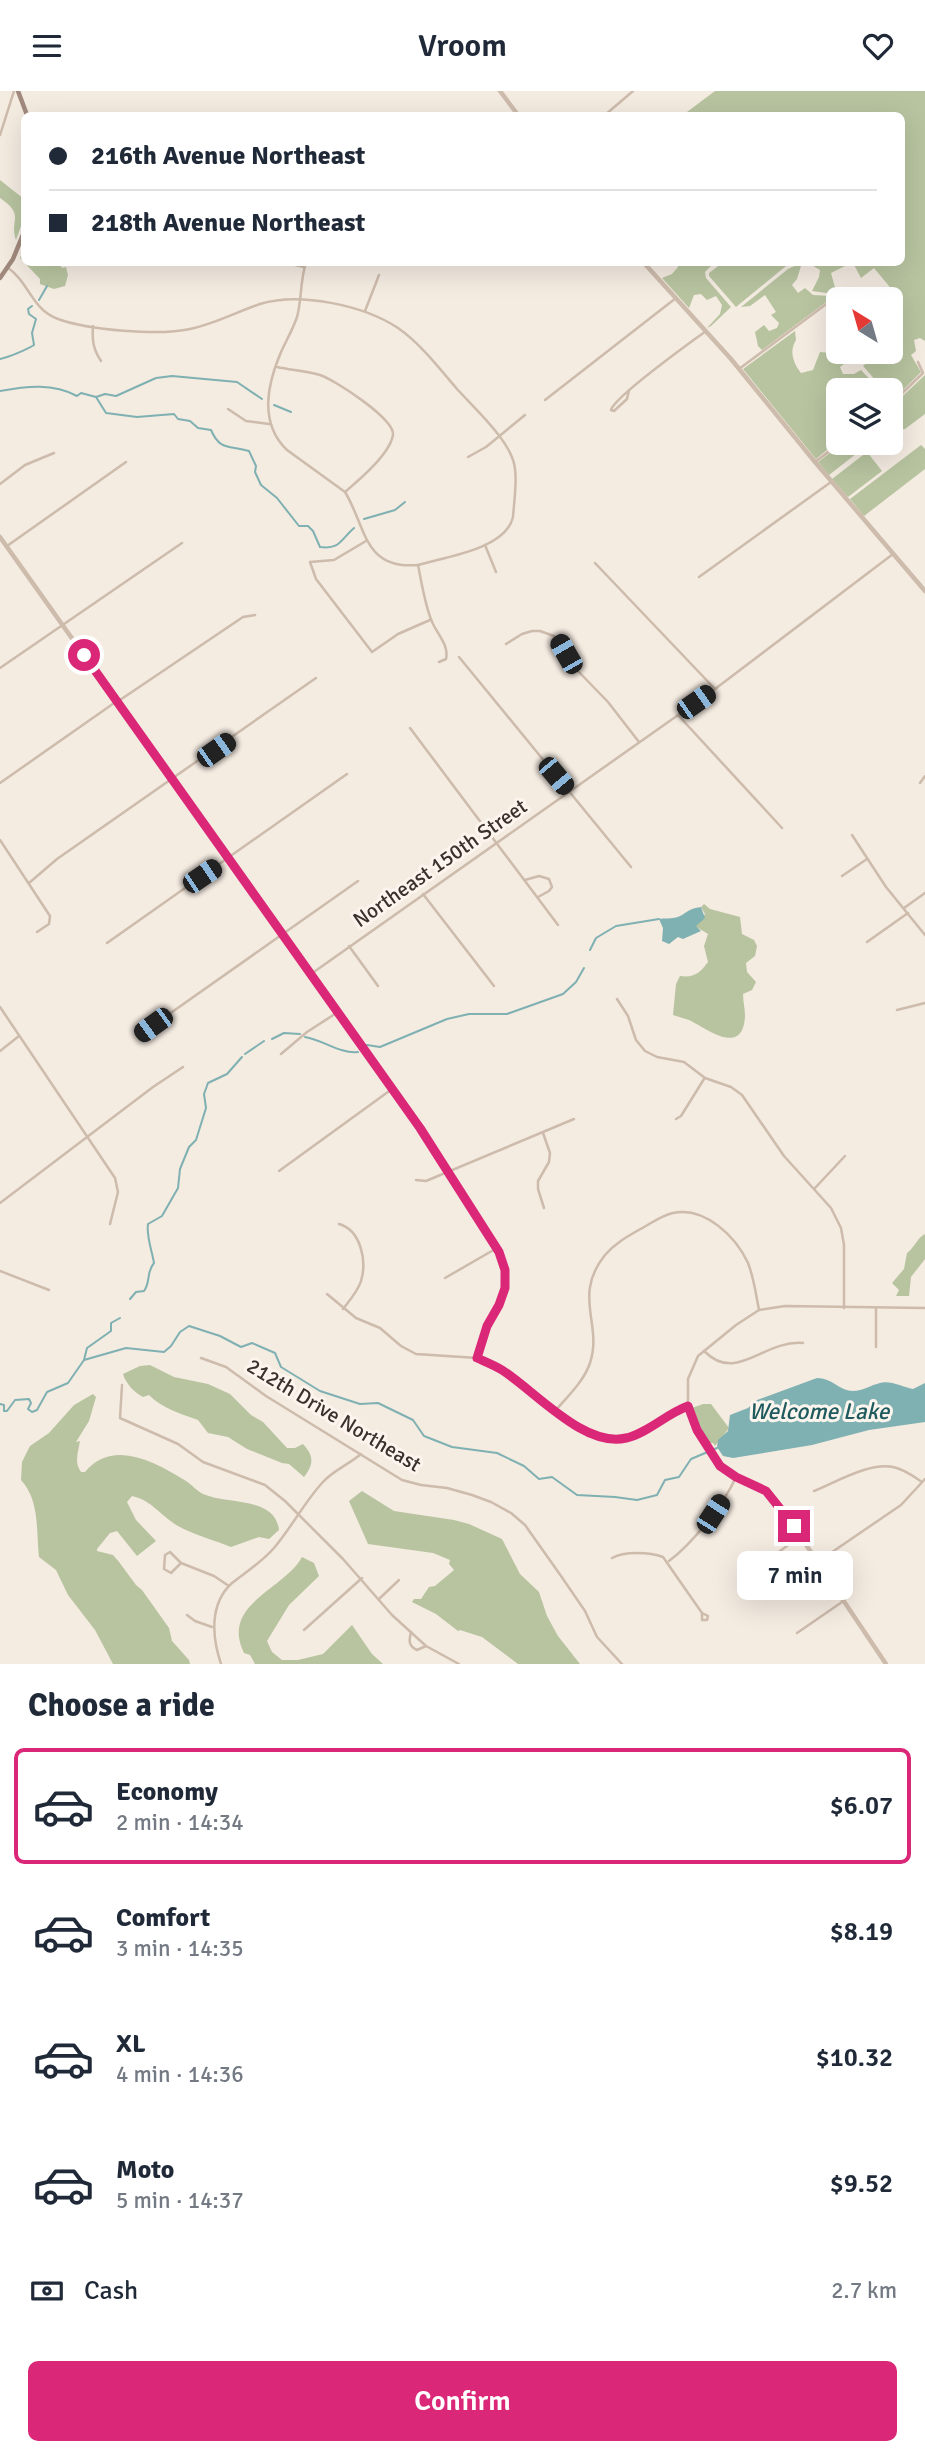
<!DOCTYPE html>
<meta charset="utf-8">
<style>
body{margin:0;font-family:Signika,sans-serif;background:#f2f2f3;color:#1f2937;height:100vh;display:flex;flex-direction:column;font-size:26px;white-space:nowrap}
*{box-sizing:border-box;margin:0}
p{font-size:23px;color:#747a83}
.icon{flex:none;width:38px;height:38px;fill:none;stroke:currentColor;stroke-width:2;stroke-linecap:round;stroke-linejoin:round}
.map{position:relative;height:1573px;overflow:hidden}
.side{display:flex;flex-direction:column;background:#fff;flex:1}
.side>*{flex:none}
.guide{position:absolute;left:21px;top:21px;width:884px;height:154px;border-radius:10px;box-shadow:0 7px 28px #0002;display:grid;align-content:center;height:154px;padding:0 28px;background:#fff}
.needle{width:46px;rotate:323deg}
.tools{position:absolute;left:826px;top:196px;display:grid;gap:14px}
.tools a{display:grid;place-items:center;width:77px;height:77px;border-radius:10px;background:#fff;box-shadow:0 7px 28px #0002;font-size:35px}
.end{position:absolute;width:32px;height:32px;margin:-16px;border:9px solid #db2777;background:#fff;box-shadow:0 0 0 4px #fff}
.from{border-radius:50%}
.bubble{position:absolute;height:49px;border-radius:10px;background:#fff;box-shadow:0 7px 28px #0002;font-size:23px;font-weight:600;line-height:49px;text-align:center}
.car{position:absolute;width:21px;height:42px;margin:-21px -10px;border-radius:9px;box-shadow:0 0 5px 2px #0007;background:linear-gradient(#222 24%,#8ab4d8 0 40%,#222 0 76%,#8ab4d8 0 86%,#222 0)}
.guide b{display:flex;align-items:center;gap:24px;height:66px;font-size:26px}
.guide b+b{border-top:2px solid #e0e1e3}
.guide i{width:18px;height:18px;background:#1f2937}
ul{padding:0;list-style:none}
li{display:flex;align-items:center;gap:21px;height:116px;margin:0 14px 10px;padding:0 14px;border:4px solid transparent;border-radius:10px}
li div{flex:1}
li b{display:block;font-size:26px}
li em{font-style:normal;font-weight:600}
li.on{border-color:#db2777}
li>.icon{width:63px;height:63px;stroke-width:1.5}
h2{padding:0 28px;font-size:32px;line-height:84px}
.pay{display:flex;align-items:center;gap:18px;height:77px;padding:0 28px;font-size:26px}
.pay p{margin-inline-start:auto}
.primary-button{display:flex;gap:14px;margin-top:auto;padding:14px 28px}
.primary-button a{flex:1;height:80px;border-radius:10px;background:#db2777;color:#fff;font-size:28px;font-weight:600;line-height:80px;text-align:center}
header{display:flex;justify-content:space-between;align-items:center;height:91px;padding:0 28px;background:#fff;font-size:32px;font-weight:600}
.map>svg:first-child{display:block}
.green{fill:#b8c4a0}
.water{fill:#7fb0b2}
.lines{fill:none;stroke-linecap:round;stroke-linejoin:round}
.stream{stroke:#7fb0b2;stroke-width:2}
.minor{stroke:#cdbbac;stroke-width:2.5}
.tertiary{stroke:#cdbbac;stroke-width:4.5}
.secondary{stroke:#a18a7d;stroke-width:4.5}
.route{stroke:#db2777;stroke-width:9}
.labels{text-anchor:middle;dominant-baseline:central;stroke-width:6;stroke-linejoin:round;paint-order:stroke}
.street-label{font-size:21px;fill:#3b302b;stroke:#fbf5ee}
.water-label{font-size:23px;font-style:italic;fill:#1f5a5e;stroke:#fbf5ee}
</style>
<header><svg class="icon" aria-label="menu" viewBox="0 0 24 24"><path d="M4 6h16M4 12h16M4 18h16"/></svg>Vroom<svg class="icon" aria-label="heart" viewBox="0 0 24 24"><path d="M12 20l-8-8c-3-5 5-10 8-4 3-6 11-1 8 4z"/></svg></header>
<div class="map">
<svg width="925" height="1573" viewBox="0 0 925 1573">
<rect width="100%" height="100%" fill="#f4ebe1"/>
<g class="green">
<path d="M715,0H925V250L920,247L914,249L916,260L911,264L921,281L895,307L891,306V299H884L863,275L881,261H891V255L901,245C889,230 890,224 899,207L874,177L861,187L853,172H901V24H683Z"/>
<path d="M0,89L24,108V127L16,149C9,128 26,125 0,107Z"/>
<path d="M24,155V172H59L62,177L66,176L68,184L65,195L54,198L40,193V188L20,167Z"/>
<path d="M677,172L713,173L705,181L706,187L731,216L711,235L707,237L720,223L722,214L716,205L707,209L701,203L694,204L689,217L662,187L672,183L678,176Z"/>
<path d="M722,172H782L786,175L736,216L709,185V182Z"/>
<path d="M801,172H805L801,175L797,188L792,194L798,202L805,197L813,204L831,205L829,209L762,259L758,255L755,241L764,234L769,240L777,237L779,232L771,224L776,221L765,204L750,215L741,216L788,178Z"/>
<path d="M808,172H851L831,182L836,200L833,203L812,200L819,186L820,179Z"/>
<path d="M795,240L796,249C789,260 793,272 801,282L813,279L820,261L832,262L838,251V261H860L856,269L844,273L840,276L843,283H854L861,279L880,299H838V350L816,368L743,278Z"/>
<path d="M925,284V323L905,338L897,339L896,334L900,329L891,325V316Z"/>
<path d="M843,352H870L829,384L818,371Z"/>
<path d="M921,354L925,358V378L864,425L850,408Z"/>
<path d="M867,361L882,380L848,406L832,388Z"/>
<path d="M704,813L710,818L740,826L742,843L754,849L757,855L755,865L746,872L747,881L756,891L752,899L743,903C743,910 745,918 745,925C743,967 706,937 689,929C684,927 678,926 673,924L676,893L680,885C694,887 700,882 708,871L704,855L708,843L695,835L705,823L701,816Z"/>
<path d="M925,1143V1168L911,1186L909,1205H896L899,1199L892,1192L904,1178L907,1162C915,1156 917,1147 925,1143Z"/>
<path d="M150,1274L174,1286L208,1293L230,1303L251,1324L263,1331L287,1357H295L303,1353C314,1365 314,1373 304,1386L289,1373L282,1372L247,1358L228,1346L208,1342L198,1329C182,1323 161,1317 149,1304L143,1306C134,1301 126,1293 123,1283L140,1275Z"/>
<path d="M93,1303L96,1306L89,1330L76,1351L80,1350C78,1362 74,1371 81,1381H85C112,1347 156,1371 186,1390C192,1394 197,1400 203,1403C227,1414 275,1405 279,1439L269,1448L259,1446L231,1456C214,1449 194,1444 178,1435C160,1424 151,1409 132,1405L127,1411L136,1429L156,1450L137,1465L117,1440L110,1442L97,1458V1460L113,1464L119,1471L136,1494L142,1499L169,1537L172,1550L189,1569L190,1573H113L95,1539L68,1504L56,1479L39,1466C36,1439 40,1410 21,1389L22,1371L30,1355L49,1342L74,1314Z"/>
<path d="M703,1313H711L729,1337L715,1355L713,1352H709L702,1341L692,1317Z"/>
<path d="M362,1400L394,1420L454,1429L469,1433L502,1448L520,1483L539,1501L547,1525L558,1545L580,1573H518L482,1546L460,1539L458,1540L436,1523L412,1511L414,1508H421L429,1496L435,1495L454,1479L449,1473L450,1469L433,1462L368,1453L349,1410Z"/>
<path d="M302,1466L314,1472L319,1485L289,1514L267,1550L272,1561L282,1569H298L323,1563L352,1534L372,1563L383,1573H255L250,1564L244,1562C220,1513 284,1499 302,1466Z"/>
</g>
<g class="water">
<path d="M701,816L705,827L696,835L701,840L683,848L678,846L669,853L662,850L663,837L659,828C664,827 672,828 678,826C689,821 687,818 701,816Z"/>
<path d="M817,1287C832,1287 840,1300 853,1300C863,1300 871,1294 880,1292C890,1289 903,1296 913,1298L925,1292V1331L869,1339L812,1354L733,1367L723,1365L717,1356L718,1349L728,1340L730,1324L748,1317L757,1309Z"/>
</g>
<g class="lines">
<g class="stream">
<path d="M39,209L47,195"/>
<path d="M0,268C9,266 26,259 34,254L32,242L36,228L29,223L28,218L32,215"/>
<path d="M0,300C27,295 53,292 77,305L81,302L96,306L106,322L137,326L174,323L178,328L190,330L198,337L211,339C220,360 229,354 249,360L256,375L255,381L261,394L277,407L299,435H308L313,440L320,456C340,459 341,448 354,437"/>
<path d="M96,306L105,303L116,305L156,287L172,285L237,291L262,308"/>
<path d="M274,314L291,321"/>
<path d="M364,428L395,419L405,411"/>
<path d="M590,859L596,847L616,835L659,828"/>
<path d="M305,946C323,949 340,963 358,961"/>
<path d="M272,948L284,942L300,943"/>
<path d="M367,954L380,956L447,928L469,923H507L563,903L576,891L584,877"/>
<path d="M245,963L264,950"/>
<path d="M130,1208L136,1201L144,1200C151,1190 146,1181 154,1172C152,1160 146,1144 148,1133L162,1125L178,1097L180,1078L189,1056L196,1049L206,1017L204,1003L208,992L227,983L242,966"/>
<path d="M84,1269L126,1257L164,1261L171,1255L180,1241L189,1235L220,1245L241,1256L252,1252L275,1262L281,1276L320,1300L360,1313L378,1312L413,1329L424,1345L452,1356L497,1362L524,1375L539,1388L552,1386L577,1404L615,1406L637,1409L657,1404L665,1389L679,1386L691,1368L717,1357"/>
<path d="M0,1313L4,1314V1320H7L15,1309L29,1308L31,1312L28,1318L32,1321L37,1319L47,1301L68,1292L84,1269L87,1257L111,1240V1232L120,1227"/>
</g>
<g class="minor">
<path d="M605,24L633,0"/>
<path d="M0,44L14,0"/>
<path d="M287,172L304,176"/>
<path d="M306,172C300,189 302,208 297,226C293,238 286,250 281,261C267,294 259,332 287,359L345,401C366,435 363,479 418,474C422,493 425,516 433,533C439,545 449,555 446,568L439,571"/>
<path d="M7,176C30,192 31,218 58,228C88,239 159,245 190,238C215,233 236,221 260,213C300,201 363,214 398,237C421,253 439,277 457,298C475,318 513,352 515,378C517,393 514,411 513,426C506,458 445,466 418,474"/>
<path d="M365,220L379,184"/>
<path d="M93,235C92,249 93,258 101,270"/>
<path d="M277,276C291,279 306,280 320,284C335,289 395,328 393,344C390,363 359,389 345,401"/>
<path d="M739,278L837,205"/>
<path d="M629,299L627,308L614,320L611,319C615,305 690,252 706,240"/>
<path d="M545,309L676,207"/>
<path d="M891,313L923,282L918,271"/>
<path d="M228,318L246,330L269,333"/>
<path d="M468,366L486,356L525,324"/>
<path d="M815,371L840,352"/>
<path d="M0,393L25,374L54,362"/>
<path d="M366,450L334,469L310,471L316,488L372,561L398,543L430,529"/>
<path d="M485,454L496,481"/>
<path d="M7,455L126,371"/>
<path d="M595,472L715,598"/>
<path d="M699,486L831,391"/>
<path d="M506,553L522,543L532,540H540L554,545L577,579L608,611L639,651"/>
<path d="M459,566L631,776"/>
<path d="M0,577L182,452"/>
<path d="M117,611L243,526L255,524"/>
<path d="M678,624L782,737"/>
<path d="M410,637L558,834"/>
<path d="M0,692L117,610"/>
<path d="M920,692L925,685"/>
<path d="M852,744L886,796L925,844"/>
<path d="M0,749L50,825L49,833L37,841"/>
<path d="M842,785L867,768"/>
<path d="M525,789L539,785L549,788L552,796L549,800L538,806"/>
<path d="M29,792L57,768L316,587"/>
<path d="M423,803L494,895"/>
<path d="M904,817L925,802"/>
<path d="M867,851L908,822"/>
<path d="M107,852L347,683"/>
<path d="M349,855L378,895"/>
<path d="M311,883L715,598L893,463"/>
<path d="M617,908L628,925L636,949L645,960L657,966L684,971L705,987L731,996L742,1004L784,1065L831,1117L841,1137L844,1154V1217"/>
<path d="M0,916L115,1087L118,1101L110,1133"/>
<path d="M897,919L925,912"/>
<path d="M138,945L358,790"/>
<path d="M0,960L19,945"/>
<path d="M281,963L307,941L338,921"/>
<path d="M676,1028L681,1025L704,988"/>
<path d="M543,1042L550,1062L549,1071L538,1090V1098L544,1117"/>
<path d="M279,1080L392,998"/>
<path d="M416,1089L426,1090L574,1028"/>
<path d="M815,1097L845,1065"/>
<path d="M0,1112L153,996L183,976"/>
<path d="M339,1133C361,1139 367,1170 361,1190C358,1200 350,1209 343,1218"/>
<path d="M0,1180L49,1199"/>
<path d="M445,1187L497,1157"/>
<path d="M327,1203L356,1227L380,1237L401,1255L416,1263L477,1267"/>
<path d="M876,1218V1256"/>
<path d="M704,1260C737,1293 762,1249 803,1252"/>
<path d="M201,1267L226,1276L266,1305L402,1389L421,1394L447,1397L472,1404L491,1411L511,1422L525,1434L561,1485L585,1520L597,1546L622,1573"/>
<path d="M122,1294L120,1327L178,1353L203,1371L265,1394L285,1410L343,1468L392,1524L426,1555L459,1573"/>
<path d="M688,1315V1288L698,1265L736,1234L759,1219L785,1215L925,1217"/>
<path d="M556,1319C568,1305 584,1290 590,1272C603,1233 572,1205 605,1164C616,1151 630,1144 644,1136C653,1131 663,1124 673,1122C705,1115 736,1146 748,1172C754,1187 756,1204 759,1219"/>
<path d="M814,1400C836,1391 870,1371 893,1376C904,1378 913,1385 922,1391"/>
<path d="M612,1467C624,1460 650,1461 663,1466L702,1522V1529H707L708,1525L702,1522"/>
<path d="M669,1470C692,1453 724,1413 736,1386"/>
<path d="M819,1470L901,1414L925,1388"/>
<path d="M181,1472L171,1482L164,1478L165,1464L170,1461L181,1472L214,1485L229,1495"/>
<path d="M759,1482L773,1465L801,1445"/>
<path d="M379,1508L399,1489"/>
<path d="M187,1524L195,1530L212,1536"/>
<path d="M304,1539L362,1487"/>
<path d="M411,1541C409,1549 408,1555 417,1559L426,1555"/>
<path d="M797,1542L842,1511"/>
<path d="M221,1573C212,1546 209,1513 232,1492C246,1481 262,1471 274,1457C291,1437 304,1412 322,1392C332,1380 348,1374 361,1363"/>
</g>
<g class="tertiary">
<path d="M500,0L518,24"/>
<path d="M644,172L731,268L815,371L925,500"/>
<path d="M0,446L420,1037L499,1161C513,1191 503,1204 489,1229C483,1241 481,1255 477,1267C486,1271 494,1274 502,1279C535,1299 584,1357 626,1347C648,1342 666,1323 688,1315C694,1337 713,1375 735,1386C753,1395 767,1398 780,1415L886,1573"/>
</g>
<g class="secondary">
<path d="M18,0L27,24"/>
<path d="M0,187L13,168L24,141"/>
</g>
</g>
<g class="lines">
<path class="route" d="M84,564L420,1037L499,1161L505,1179V1197L499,1214L487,1235L477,1267C486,1271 494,1274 502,1279C535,1300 584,1357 626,1347C648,1342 666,1323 688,1315L697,1339L720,1375L736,1386L766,1400L794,1435"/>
</g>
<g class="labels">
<g class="street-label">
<text transform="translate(440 772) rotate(-35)">Northeast 150th Street</text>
<text transform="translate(334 1324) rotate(31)">212th Drive Northeast</text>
</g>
<g class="water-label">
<text x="819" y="1320">Welcome Lake</text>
</g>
</g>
</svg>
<div class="tools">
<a><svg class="needle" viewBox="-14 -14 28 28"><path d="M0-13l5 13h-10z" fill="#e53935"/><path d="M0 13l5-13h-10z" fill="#747a83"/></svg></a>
<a><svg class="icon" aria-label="layers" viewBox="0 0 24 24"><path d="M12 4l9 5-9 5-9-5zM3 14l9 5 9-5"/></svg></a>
</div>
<i class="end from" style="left:84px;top:564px"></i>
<i class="end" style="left:794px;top:1435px"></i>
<div class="bubble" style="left:737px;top:1460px;width:116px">7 min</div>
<i class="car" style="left:566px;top:563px;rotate:330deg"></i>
<i class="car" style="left:696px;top:611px;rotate:55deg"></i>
<i class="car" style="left:216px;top:659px;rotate:55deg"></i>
<i class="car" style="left:556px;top:685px;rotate:140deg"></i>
<i class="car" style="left:202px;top:785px;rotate:56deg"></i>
<i class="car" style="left:153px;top:934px;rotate:234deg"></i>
<i class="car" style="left:713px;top:1423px;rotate:33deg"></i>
<div class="guide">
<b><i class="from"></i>216th Avenue Northeast</b>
<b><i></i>218th Avenue Northeast</b>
</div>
</div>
<section class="side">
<h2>Choose a ride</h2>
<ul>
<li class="on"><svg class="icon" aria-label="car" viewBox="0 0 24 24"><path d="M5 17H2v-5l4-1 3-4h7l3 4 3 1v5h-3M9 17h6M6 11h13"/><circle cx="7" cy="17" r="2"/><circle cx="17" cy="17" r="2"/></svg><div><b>Economy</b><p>2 min · 14:34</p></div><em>$6.07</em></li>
<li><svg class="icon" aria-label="car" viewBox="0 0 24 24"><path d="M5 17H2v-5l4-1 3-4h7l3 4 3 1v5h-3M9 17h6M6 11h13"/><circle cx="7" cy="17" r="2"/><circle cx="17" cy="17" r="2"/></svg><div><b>Comfort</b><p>3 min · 14:35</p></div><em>$8.19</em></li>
<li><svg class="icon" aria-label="car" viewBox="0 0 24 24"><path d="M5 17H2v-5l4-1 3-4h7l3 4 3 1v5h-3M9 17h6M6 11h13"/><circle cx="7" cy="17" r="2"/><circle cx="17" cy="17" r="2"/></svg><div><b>XL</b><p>4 min · 14:36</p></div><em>$10.32</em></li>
<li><svg class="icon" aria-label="car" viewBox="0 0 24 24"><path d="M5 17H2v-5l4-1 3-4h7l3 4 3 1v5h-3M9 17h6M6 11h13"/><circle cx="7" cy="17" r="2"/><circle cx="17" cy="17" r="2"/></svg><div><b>Moto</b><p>5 min · 14:37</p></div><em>$9.52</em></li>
</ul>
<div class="pay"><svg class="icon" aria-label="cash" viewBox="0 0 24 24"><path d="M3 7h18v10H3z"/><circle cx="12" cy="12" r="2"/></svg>Cash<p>2.7 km</p></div>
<div class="primary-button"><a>Confirm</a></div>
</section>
